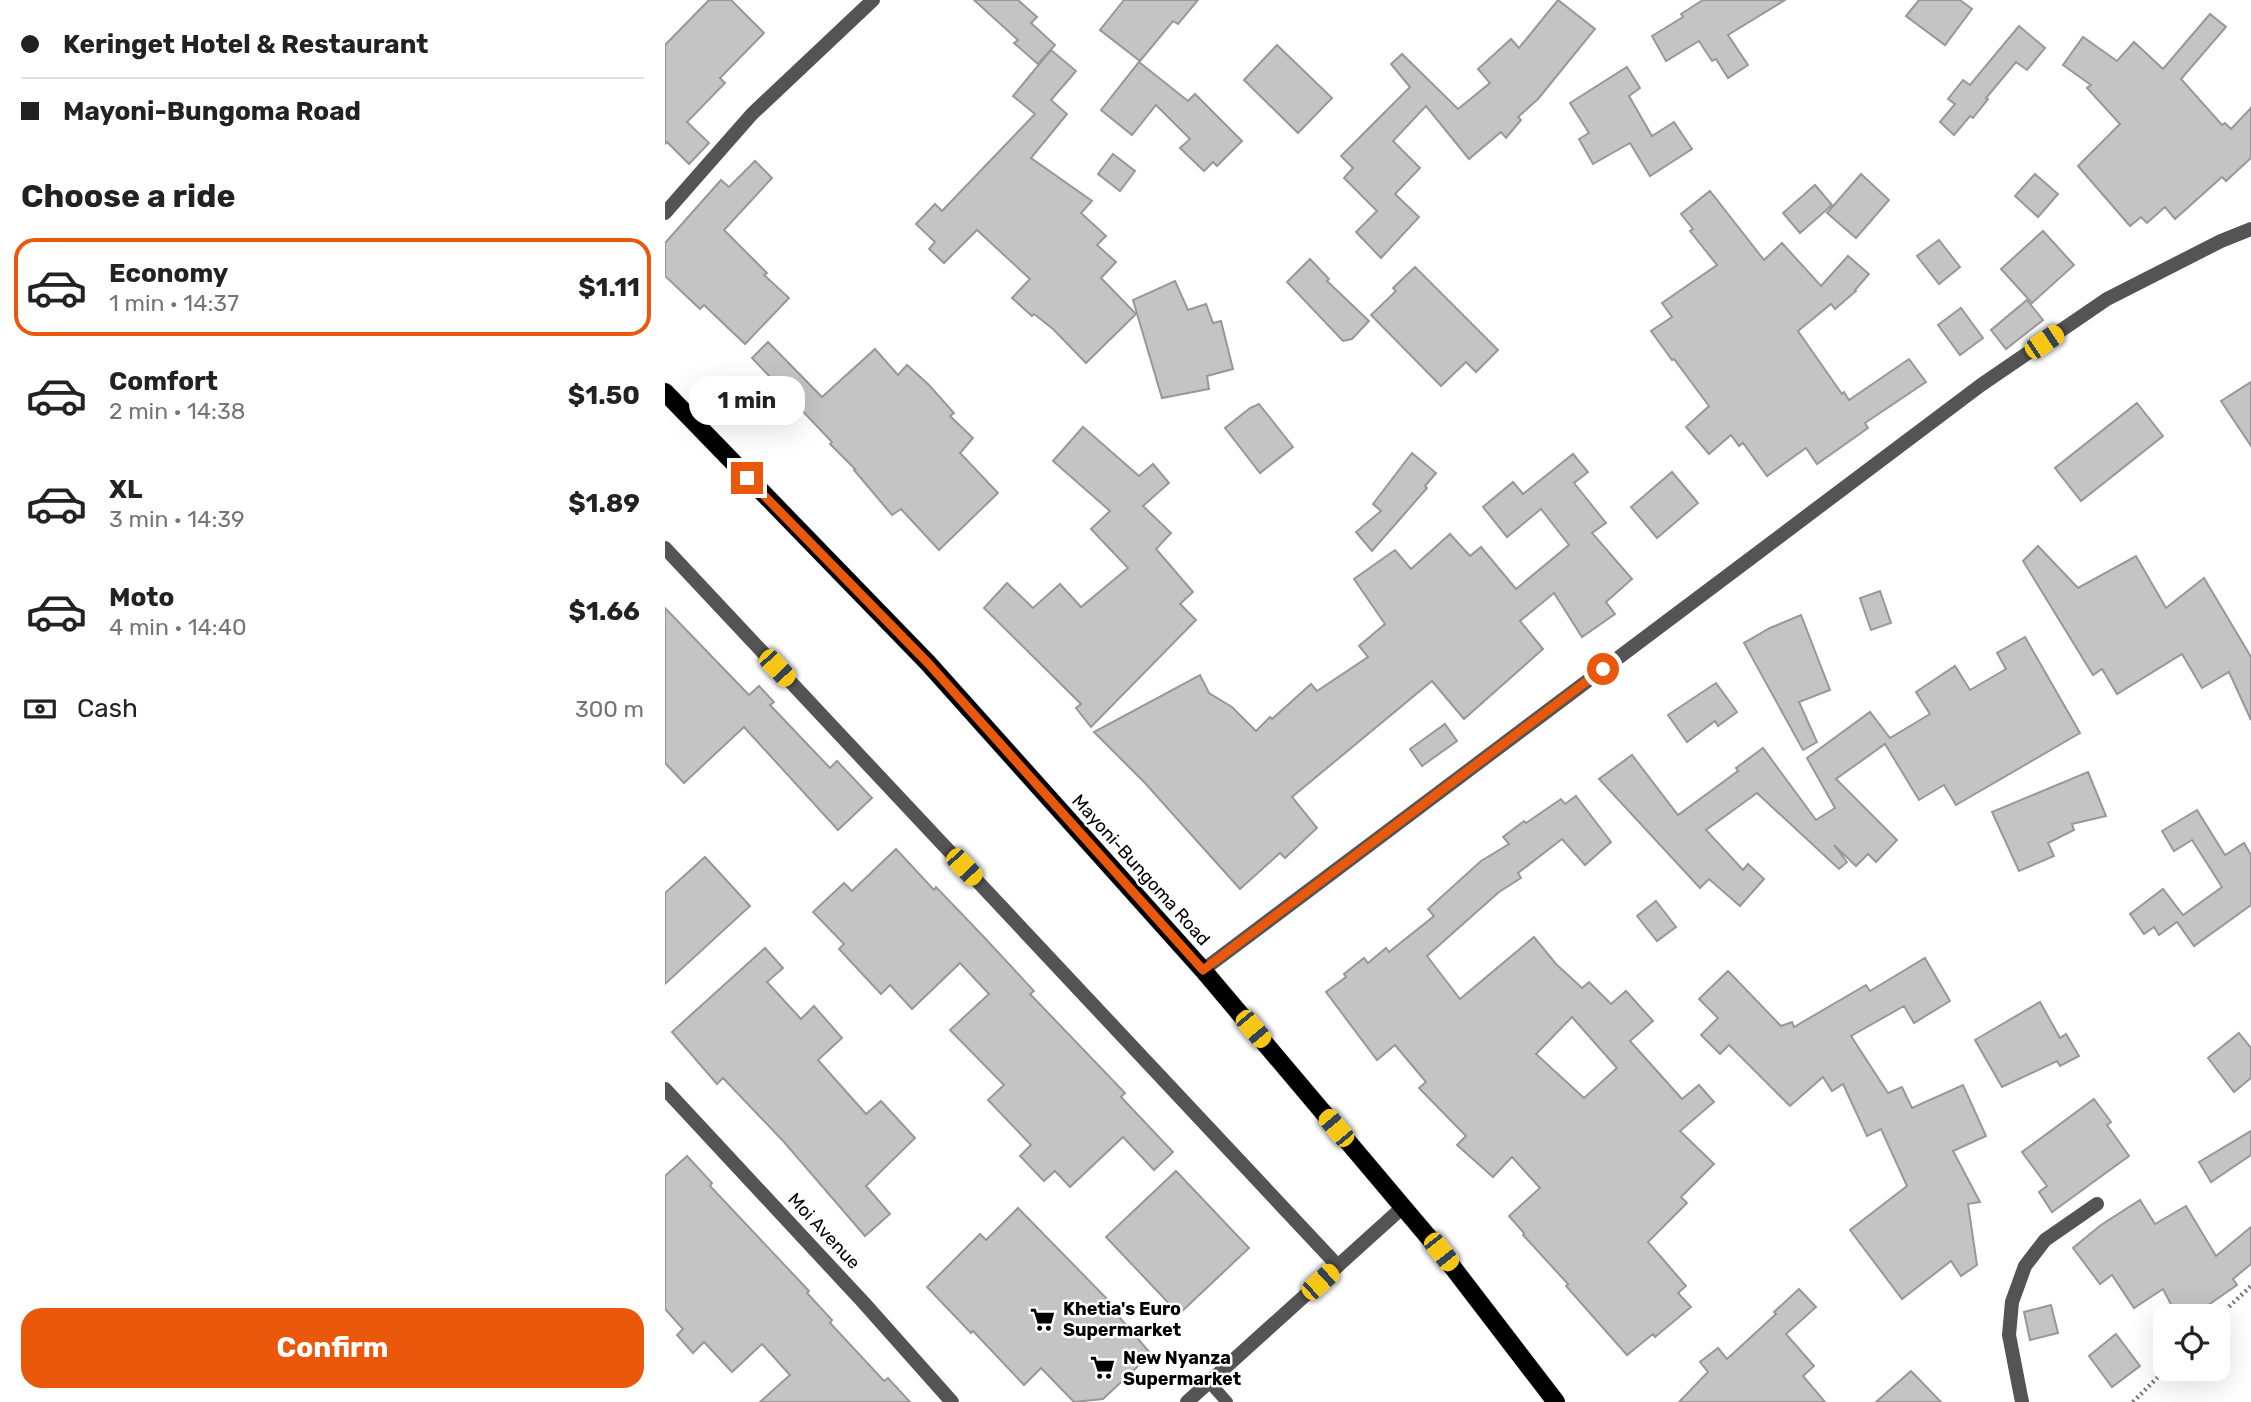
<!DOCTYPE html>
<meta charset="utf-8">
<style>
body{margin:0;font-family:Rubik,sans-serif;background:#f6f6f6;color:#222;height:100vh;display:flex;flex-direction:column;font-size:26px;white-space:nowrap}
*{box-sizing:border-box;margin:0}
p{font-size:23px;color:#767676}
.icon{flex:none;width:38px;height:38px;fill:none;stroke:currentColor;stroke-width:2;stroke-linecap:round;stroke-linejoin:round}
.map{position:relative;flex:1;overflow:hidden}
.panel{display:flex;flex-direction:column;background:#fff;width:665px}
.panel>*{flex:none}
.guide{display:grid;align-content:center;height:154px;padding:0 21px;background:#fff}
.fabs{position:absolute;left:1488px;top:1304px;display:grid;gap:14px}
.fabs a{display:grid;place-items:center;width:77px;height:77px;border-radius:14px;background:#fff;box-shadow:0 7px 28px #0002;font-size:35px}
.end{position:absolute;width:32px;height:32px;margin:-16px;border:9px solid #ea580c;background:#fff;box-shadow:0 0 0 4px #fff}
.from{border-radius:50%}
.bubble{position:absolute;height:49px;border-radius:21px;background:#fff;box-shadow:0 7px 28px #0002;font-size:23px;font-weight:700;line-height:49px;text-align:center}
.car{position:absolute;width:21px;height:42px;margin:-21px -10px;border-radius:9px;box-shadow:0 0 5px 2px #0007;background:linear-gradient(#f5c518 24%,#345 0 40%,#f5c518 0 76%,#345 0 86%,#f5c518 0)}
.guide b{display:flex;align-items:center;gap:24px;height:66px;font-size:26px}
.guide b+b{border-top:2px solid #e0e0e0}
.guide i{width:18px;height:18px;background:#222}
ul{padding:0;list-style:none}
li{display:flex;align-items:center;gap:21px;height:98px;margin:0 14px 10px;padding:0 7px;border:4px solid transparent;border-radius:21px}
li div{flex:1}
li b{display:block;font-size:26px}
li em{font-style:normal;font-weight:700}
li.current{border-color:#ea580c}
li>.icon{width:63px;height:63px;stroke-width:1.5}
h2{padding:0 21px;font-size:32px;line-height:84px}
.pay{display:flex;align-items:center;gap:18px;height:77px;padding:0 21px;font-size:26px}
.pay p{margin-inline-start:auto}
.action{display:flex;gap:14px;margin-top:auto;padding:14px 21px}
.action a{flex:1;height:80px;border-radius:21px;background:#ea580c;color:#fff;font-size:28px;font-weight:700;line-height:80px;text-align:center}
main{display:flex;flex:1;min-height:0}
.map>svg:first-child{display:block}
.building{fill:#c4c4c4;stroke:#989898;stroke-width:2;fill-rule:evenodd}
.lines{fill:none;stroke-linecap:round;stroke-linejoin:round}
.primary-casing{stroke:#dbdbdb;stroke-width:19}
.path{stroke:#767676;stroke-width:4.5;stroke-dasharray:2 3.5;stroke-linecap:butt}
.service{stroke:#545454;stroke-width:12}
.minor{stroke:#545454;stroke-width:14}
.tertiary{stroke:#545454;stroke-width:14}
.primary{stroke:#000;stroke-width:18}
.route{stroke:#ea580c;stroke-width:9}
.labels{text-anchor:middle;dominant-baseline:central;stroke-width:5;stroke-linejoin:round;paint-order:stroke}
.street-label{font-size:18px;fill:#000;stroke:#fff}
.poi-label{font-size:18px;font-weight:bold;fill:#000;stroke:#fff;text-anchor:start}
</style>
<main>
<section class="panel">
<div class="guide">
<b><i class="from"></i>Keringet Hotel &amp; Restaurant</b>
<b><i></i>Mayoni-Bungoma Road</b>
</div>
<h2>Choose a ride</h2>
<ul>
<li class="current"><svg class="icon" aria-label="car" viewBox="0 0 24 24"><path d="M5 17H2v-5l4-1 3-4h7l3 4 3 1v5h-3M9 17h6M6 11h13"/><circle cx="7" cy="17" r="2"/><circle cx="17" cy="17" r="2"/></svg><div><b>Economy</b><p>1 min · 14:37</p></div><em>$1.11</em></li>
<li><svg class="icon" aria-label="car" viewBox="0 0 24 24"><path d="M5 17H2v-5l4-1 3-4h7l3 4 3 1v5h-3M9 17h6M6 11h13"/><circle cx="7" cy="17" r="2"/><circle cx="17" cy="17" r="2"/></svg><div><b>Comfort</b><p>2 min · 14:38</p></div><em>$1.50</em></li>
<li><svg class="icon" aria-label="car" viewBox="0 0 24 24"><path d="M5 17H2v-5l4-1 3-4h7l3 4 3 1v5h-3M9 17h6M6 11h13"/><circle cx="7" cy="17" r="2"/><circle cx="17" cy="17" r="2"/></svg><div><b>XL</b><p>3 min · 14:39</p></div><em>$1.89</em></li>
<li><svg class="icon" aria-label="car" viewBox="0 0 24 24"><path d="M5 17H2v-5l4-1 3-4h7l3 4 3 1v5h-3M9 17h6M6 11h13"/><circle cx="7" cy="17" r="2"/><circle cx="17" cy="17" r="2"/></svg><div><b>Moto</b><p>4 min · 14:40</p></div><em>$1.66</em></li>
</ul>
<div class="pay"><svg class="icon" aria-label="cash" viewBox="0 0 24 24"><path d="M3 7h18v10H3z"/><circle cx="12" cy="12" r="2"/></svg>Cash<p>300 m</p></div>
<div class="action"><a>Confirm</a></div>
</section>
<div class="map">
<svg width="1586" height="1402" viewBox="0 0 1586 1402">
<rect width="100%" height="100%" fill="#fff"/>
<g class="building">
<path d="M44,0H66L99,33L55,78L60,83L22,122L44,143L24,164L2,142L0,144V45Z"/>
<path d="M309,0H353L372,17L366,23L390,45L373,64L349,43L353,40Z"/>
<path d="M459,0H533L513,24L508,21L475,61L435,30Z"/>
<path d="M893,0L930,29L873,99L853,117L856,120L841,138L836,132L804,159L761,106L728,141L755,168L730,194L754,217L716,258L691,232L712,211L679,178L688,168L676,156L745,87L726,64L737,54L793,109L825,83L813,69L846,39L854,48Z"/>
<path d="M1038,0H1120L1063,35L1083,65L1063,78L1051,59L1047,61L1034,41L1001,61L987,36L1018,17L1016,14Z"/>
<path d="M1254,0H1295L1307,9L1280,45L1241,16Z"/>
<path d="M1545,14L1561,27L1516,79L1557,125L1560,123L1566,129L1586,108V158L1561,181L1557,177L1510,219L1500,207L1482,223L1476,217L1465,226L1413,166L1455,124L1422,88L1426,85L1398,65L1418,37L1452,61L1469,42L1498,69Z"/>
<path d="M1354,26L1380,48L1362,70L1351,62L1321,98L1323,99L1308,118L1305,116L1289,135L1275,122L1290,104L1283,99L1298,80L1305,85Z"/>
<path d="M612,45L667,98L633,133L579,80Z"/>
<path d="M386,50L411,71L386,100L402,114L366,158L427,201L416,213L441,236L432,245L451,262L436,278L471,314L421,363L388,329L369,314L367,316L347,298L365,279L312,230L279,263L264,249L270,242L251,224L270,204L277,211L370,114L348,96Z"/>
<path d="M474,62L523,101L530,94L577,141L552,166L548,162L539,171L515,148L525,139L491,105L467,135L436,110Z"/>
<path d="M962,67L975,88L964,96L987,136L1009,122L1027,149L985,176L965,143L928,164L914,139L924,133L905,103Z"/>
<path d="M448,154L470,171L455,191L433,174Z"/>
<path d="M90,161L107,178L59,230L102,273L99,275L124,298L80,344L39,305L35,309L0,276V243L56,180L64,187Z"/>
<path d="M1196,174L1224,200L1191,238L1162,213Z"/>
<path d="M1370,174L1393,194L1373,217L1350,196Z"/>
<path d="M1150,185L1167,205L1135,233L1118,213Z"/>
<path d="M1045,191L1099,260L1117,243L1156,286L1183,256L1204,274L1190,290L1191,291L1170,309L1166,304L1133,331L1177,394L1179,392L1184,400L1244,359L1261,382L1200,423L1203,428L1152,464L1141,448L1102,476L1078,443L1074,446L1066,435L1044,454L1021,427L1044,406L1009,359L1007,360L986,331L1007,317L997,303L1052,265L1025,231L1028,229L1016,214Z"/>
<path d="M1378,231L1409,265L1367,303L1336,269Z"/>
<path d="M1274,240L1295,267L1274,284L1252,256Z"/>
<path d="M645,259L664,279L662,281L704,321L687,339L678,341L622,282Z"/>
<path d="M750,267L833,350L811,372L801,362L776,386L706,315L731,291L728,288Z"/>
<path d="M510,281L523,310L541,304L548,323L556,321L568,369L542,376L544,389L497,398L468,300Z"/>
<path d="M1362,300L1378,320L1341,349L1326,330Z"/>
<path d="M1296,308L1318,338L1295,355L1273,325Z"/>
<path d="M103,342L157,397L210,349L233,375L242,365L264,385L289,413L285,416L308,438L295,453L333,493L274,550L236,509L227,515L189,470L190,469L165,444L167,442L87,358Z"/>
<path d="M1586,382V446L1556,401Z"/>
<path d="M1472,403L1498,436L1416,501L1390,468Z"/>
<path d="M594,404L628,447L595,473L560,428L585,408Z"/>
<path d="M418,427L474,476L488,464L504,483L478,506L506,533L491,549L528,592L515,604L531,620L426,727L411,708L416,704L319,608L342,583L368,608L395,584L416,607L463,568L426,529L445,511L388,461Z"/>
<path d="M747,453L771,473L760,486L762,488L707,551L691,532L716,511L708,504Z"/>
<path d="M908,454L923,472L909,483L941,523L927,533L967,579L941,602L950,614L917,637L889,593L855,621L878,649L799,719L767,681L627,797L652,828L620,858L615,853L575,889L480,783L429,732L535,675L544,693L567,707L591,731L605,717L607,719L646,684L652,691L703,657L694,646L720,624L689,579L730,550L746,569L785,534L805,556L816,547L851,589L904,545L876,509L842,537L818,507L848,482L858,494Z"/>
<path d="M1007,472L1033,503L992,538L966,507Z"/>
<path d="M1373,546L1413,588L1471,556L1501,608L1539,578L1586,657V720L1564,672L1537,688L1517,654L1452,694L1437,669L1428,675L1358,561Z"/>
<path d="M1215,591L1226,623L1206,630L1195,598Z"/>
<path d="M0,608L84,695L94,686L109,702L105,705L165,768L172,761L207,798L173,830L79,727L19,783L0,763Z"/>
<path d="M1136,615L1165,690L1134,702L1152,742L1138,750L1079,643L1105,628Z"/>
<path d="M1360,637L1415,733L1291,805L1279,785L1254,800L1220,744L1171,779L1232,840L1211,862L1203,854L1191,866L1169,845L1182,862L1174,869L1092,793L1041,830L1078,870L1083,864L1099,879L1075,906L1044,879L1035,888L934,779L967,755L1013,815L1073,771L1071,768L1098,748L1151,820L1170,808L1142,758L1205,712L1225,738L1265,714L1251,692L1290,666L1305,690L1341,669L1332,653Z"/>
<path d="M1051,683L1072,712L1053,726L1050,721L1022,742L1003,715Z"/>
<path d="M780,724L792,741L757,766L745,749Z"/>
<path d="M1423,772L1441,816L1407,824L1409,830L1383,843L1389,856L1354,871L1327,812Z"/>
<path d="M911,796L946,842L920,865L897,839L853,873L856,878L834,892L762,956L795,999L869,937L891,964L917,988L924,982L946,1004L961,991L988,1021L965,1041L1017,1099L1034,1085L1049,1102L1015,1131L1049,1164L1016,1197L1022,1203L983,1242L1021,1286L1013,1293L1026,1307L990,1337L988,1334L962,1355L901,1286L903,1284L858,1235L859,1233L844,1216L875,1188L847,1157L828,1177L792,1145L801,1136L754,1088L761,1082L730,1045L712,1060L661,992L681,977L679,974L699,958L703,963L721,948L724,952L769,916L763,909L816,861L844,844L838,837L859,821L861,823L896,799L900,804ZM907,1017L952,1068L919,1098L871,1054Z"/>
<path d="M1532,810L1560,855L1579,843L1586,855V905L1529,946L1512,922L1494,935L1489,927L1479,934L1465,914L1498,889L1518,915L1557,887L1527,840L1509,851L1497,831Z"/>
<path d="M231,849L269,890L271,887L317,935L369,991L365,994L460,1093L456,1097L508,1152L489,1170L458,1137L405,1187L390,1171L379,1181L355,1156L366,1145L323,1100L339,1085L285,1030L324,994L295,963L247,1009L225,985L216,994L174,949L179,944L148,912L179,883L187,891Z"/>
<path d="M40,857L85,906L0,984V893Z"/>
<path d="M991,901L1011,927L992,941L972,916Z"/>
<path d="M100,948L118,968L102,982L136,1019L149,1006L177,1038L153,1060L201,1114L216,1101L250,1138L201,1186L225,1214L200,1236L119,1142L58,1078L52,1084L7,1032Z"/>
<path d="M1260,958L1285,1001L1249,1023L1239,1006L1186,1036L1223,1093L1237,1087L1247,1108L1298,1085L1321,1136L1288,1151L1315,1202L1303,1204L1312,1265L1296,1276L1286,1261L1237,1299L1185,1230L1242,1186L1216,1129L1202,1136L1178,1084L1167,1091L1158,1077L1125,1106L1064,1045L1055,1054L1036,1035L1053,1018L1034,999L1063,971L1116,1026L1127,1022L1129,1027L1201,985L1205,991Z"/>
<path d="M1375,1002L1395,1038L1401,1034L1414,1056L1395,1066L1392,1061L1337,1087L1310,1040Z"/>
<path d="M1574,1033L1586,1048V1078L1569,1092L1543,1058Z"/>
<path d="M1429,1099L1446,1122L1442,1125L1464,1156L1387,1212L1374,1192L1382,1186L1357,1152Z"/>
<path d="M1586,1131V1155L1546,1182L1534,1162Z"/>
<path d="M22,1156L47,1183L45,1186L144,1291L142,1293L167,1320L165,1323L219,1381L223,1378L245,1402H95L125,1375L97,1344L67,1372L39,1342L28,1353L12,1335L18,1329L0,1309V1176Z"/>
<path d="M511,1171L584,1248L514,1314L441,1237Z"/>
<path d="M1475,1200L1490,1224L1521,1206L1551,1256L1586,1227V1264L1568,1279L1572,1285L1539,1308L1543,1316H1512L1498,1289L1469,1308L1447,1275L1435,1284L1408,1248L1436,1225Z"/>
<path d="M353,1208L445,1302L443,1304L486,1354L438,1399L409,1402L376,1368L359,1385L308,1331L306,1333L262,1287L315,1234L321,1240Z"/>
<path d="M1134,1289L1151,1307L1121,1334L1149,1366L1138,1376L1160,1402H1014L1043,1372L1035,1362L1053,1348L1062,1359L1111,1314L1109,1312Z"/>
<path d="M1386,1305L1393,1333L1365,1340L1359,1312Z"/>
<path d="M1451,1334L1475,1366L1447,1387L1424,1356Z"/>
<path d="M1246,1371L1276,1402H1211Z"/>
</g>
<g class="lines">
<defs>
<path id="primary" d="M0,392L263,663L538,970L776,1252L891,1402"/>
</defs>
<use href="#primary" class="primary-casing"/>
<g class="path">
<path d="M1552,1318L1586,1286"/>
<path d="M1468,1402L1502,1368"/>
</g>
<path class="service" d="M545,1383L562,1402"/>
<g class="minor">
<path d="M0,213L87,114L208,0"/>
<path d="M0,548L673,1266"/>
<path d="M538,970L1316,385L1442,299L1556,241L1586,229"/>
<path d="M1357,1402L1344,1335L1347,1302L1360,1266L1380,1240L1432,1204"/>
</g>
<g class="tertiary">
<path d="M0,1089L199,1303L287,1402"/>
<path d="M522,1402L738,1207"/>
</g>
<use href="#primary" class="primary"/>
</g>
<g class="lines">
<path class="route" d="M82,478L263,663L538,970L938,669"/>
</g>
<defs>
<symbol id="supermarket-bare" viewBox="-9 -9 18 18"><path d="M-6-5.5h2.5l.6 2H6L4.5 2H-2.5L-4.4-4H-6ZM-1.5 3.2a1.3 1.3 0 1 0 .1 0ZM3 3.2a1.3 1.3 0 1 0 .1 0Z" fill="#000" stroke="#fff" stroke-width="2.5" paint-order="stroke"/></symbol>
</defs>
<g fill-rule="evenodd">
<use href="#supermarket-bare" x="360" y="1302" width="35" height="35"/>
<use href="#supermarket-bare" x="420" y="1350" width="35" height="35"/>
</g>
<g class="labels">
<g class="street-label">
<text transform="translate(476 870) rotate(48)">Mayoni-Bungoma Road</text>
<text transform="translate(159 1231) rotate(47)">Moi Avenue</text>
</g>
<g class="poi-label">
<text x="398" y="1309">Khetia's Euro<tspan x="398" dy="21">Supermarket</tspan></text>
<text x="458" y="1358">New Nyanza<tspan x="458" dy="21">Supermarket</tspan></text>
</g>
</g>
</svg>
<div class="fabs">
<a><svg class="icon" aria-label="locate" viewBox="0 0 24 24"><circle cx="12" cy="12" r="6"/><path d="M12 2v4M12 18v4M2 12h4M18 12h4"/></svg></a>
</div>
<i class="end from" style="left:938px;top:669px"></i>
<i class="end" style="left:82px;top:478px"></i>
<div class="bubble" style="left:24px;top:376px;width:116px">1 min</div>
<i class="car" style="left:1379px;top:342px;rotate:56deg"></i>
<i class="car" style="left:112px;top:668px;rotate:137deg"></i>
<i class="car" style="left:299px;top:867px;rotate:137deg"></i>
<i class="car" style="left:588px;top:1029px;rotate:140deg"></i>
<i class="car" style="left:671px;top:1128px;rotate:320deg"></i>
<i class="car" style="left:776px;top:1252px;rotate:142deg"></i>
<i class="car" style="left:655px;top:1282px;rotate:48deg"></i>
</div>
</main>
